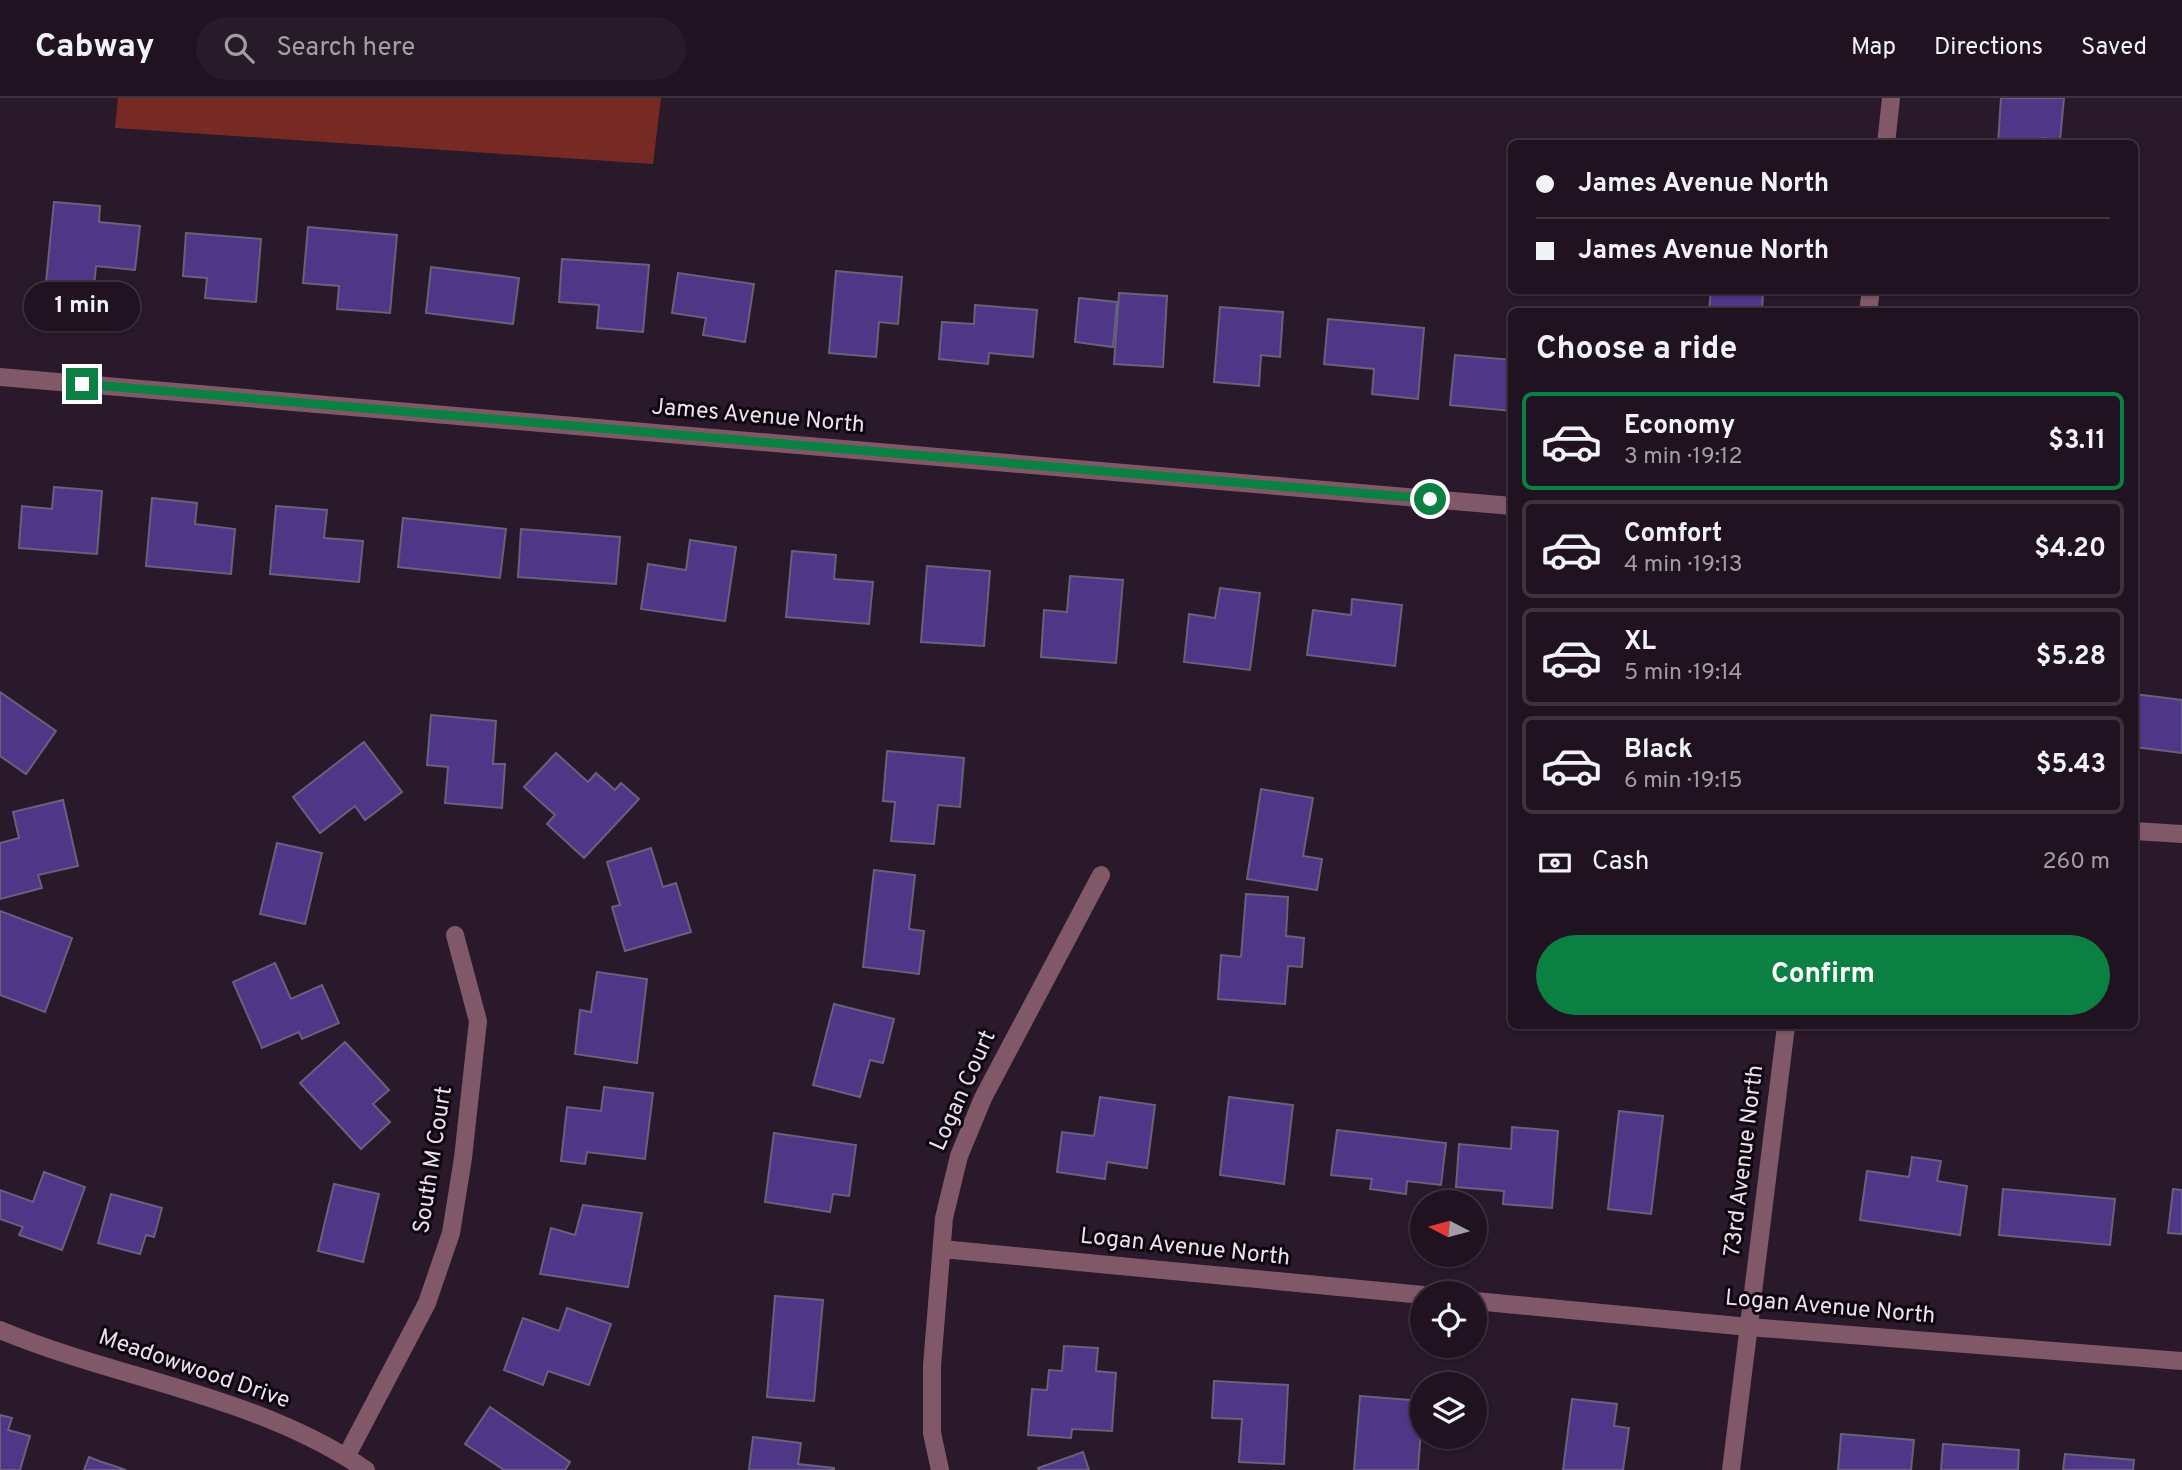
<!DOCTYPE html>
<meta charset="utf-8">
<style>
body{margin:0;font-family:Overpass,sans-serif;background:#281b29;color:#f1f3f6;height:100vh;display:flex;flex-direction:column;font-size:26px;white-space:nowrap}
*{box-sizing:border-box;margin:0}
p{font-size:23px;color:#a29ea5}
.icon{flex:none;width:38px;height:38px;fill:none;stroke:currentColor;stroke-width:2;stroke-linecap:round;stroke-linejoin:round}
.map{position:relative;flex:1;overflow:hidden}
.sheet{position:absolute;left:1508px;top:210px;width:630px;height:721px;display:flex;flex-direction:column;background:#201220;border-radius:10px;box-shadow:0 2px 5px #0004,0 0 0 2px #3d323e}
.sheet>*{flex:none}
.banner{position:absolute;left:1508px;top:42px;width:630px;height:154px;border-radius:10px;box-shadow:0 2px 5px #0004,0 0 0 2px #3d323e;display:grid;align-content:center;height:154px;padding:0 28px;background:#201220}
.needle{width:46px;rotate:276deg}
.tools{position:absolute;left:1410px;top:1092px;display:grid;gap:14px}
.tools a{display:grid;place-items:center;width:77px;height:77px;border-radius:50%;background:#201220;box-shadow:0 2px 5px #0004,0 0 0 2px #3d323e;font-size:35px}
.end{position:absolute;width:32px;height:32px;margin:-16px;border:9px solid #0b8043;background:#fff;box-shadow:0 0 0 4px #fff}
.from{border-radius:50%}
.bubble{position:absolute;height:49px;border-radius:24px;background:#201220;box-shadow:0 2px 5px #0004,0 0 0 2px #3d323e;font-size:23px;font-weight:700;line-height:49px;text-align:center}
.banner b{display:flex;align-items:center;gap:24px;height:66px;font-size:26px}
.banner b+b{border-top:2px solid #3d323e}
.banner i{width:18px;height:18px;background:#f1f3f6}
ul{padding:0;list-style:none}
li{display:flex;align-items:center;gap:21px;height:98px;margin:0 14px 10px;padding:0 14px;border:4px solid #3d323e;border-radius:10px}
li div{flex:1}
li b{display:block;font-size:26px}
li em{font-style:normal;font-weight:700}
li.selected{border-color:#0b8043}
li>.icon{width:63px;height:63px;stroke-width:1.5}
h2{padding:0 28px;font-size:32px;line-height:84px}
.pay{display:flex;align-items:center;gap:18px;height:77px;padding:0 28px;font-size:26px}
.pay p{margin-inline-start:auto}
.button{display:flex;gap:14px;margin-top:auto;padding:14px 28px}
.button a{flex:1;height:80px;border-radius:42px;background:#0b8043;color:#fff;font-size:28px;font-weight:700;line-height:80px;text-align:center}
header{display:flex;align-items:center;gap:42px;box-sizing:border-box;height:98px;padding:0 35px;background:#201220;border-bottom:2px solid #3d323e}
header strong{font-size:33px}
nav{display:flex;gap:38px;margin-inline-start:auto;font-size:24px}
.search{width:490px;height:63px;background:#281b29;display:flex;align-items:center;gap:18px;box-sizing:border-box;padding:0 24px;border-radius:38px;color:#a29ea5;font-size:26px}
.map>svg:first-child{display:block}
.green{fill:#772923}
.building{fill:#4f3687;stroke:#67617d;stroke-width:2}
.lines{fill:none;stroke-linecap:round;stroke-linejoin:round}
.minor{stroke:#815867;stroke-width:18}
.route{stroke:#0b8043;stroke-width:9}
.labels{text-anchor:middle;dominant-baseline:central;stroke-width:6;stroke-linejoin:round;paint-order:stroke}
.street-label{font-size:23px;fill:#eee1ee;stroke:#0e060e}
</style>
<header>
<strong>Cabway</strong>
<div class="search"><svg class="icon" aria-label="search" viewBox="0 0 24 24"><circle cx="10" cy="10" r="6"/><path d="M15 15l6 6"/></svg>Search here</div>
<nav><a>Map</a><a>Directions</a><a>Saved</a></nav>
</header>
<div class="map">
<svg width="2182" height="1372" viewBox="0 0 2182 1372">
<rect width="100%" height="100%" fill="#2a182b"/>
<path class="green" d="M118,0H661L653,66L115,30Z"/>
<g class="building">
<path d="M2001,0H2064L2060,42L2042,40L2041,46H1998Z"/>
<path d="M54,104L100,108L99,124L140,128L135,172L96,168L94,189L46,184Z"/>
<path d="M308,129L397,137L390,215L337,211L339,188L303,185Z"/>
<path d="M186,135L261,141L256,204L205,200L207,180L183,178Z"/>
<path d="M562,161L649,167L643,234L597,230L599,207L559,204Z"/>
<path d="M431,169L519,180L513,226L426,215Z"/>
<path d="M836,173L902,179L898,226L879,224L876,259L829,255Z"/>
<path d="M678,175L754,186L745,244L703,237L706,220L672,215Z"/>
<path d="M1711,192H1763L1762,214H1709Z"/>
<path d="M1119,195L1167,198L1163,269L1114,266Z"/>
<path d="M1079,200L1117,204L1113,249L1075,244Z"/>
<path d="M975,207L1037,212L1033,259L989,255L988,266L939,261L942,224L974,226Z"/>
<path d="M1220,209L1283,214L1280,259L1261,257L1259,288L1214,284Z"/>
<path d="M1328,221L1424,230L1418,301L1372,296L1374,271L1324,266Z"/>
<path d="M1455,257L1512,262V313L1450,307Z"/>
<path d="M54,389L102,393L97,456L19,450L22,408L52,411Z"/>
<path d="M152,400L197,405L195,426L235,431L231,476L146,468Z"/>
<path d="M276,408L327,412L324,440L363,443L359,484L270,476Z"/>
<path d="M403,420L506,431L500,480L398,469Z"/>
<path d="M521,431L620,439L616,486L518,479Z"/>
<path d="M690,442L736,449L725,523L641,511L648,466L686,472Z"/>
<path d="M792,453L836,457L834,481L873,484L869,526L786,519Z"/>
<path d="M927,468L990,473L984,548L921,544Z"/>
<path d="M1070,478L1123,482L1116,565L1041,559L1044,512L1067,514Z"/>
<path d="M1220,490L1260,495L1250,572L1184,564L1189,516L1215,520Z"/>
<path d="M1352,501L1402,507L1395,568L1307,557L1313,512L1351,517Z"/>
<path d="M0,594L56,633L26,676L0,658Z"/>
<path d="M2135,596L2182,602V655L2135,649Z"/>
<path d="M431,617L496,623L493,666H505L502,710L445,705L448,669L427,667Z"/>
<path d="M364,644L402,694L365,722L355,708L320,735L293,699Z"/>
<path d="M887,653L964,660L960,709L938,707L934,746L891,743L895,704L883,703Z"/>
<path d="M556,655L588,684L596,675L615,692L621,685L639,701L584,760L547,726L555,717L524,689Z"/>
<path d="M1261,691L1313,700L1303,758L1322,761L1317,792L1247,781Z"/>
<path d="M63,702L78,768L38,777L42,790L0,801V745L19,740L13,714Z"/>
<path d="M277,745L322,755L305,826L260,816Z"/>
<path d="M651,750L663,789L676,785L691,834L625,853L612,809L620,807L607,764Z"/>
<path d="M874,772L915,777L909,831L924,833L919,876L863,869Z"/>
<path d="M1246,796L1288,799L1286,838L1304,840L1302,869L1288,868L1285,906L1218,901L1221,857L1241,859Z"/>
<path d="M0,813L72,840L45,914L0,897Z"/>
<path d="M275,865L291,901L322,887L339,925L302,941L299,934L262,950L233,884Z"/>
<path d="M597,874L647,881L637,965L575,956L580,912L591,914Z"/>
<path d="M834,906L894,921L883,965L870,962L860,999L813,987Z"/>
<path d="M345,944L389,992L373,1006L390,1024L361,1051L300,985Z"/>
<path d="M604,989L653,995L645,1061L587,1054L585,1066L561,1063L567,1009L601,1013Z"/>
<path d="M1100,999L1155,1007L1147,1070L1107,1064L1105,1081L1057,1074L1062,1034L1094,1038Z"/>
<path d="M1229,999L1293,1007L1284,1086L1220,1077Z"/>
<path d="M1619,1013L1663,1018L1651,1116L1608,1111Z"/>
<path d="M1512,1029L1558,1033L1552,1110L1503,1106L1504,1093L1456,1089L1459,1046L1511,1051Z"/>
<path d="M1337,1032L1446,1045L1441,1087L1407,1083L1406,1096L1370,1091L1372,1081L1331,1077Z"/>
<path d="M774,1035L856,1047L849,1098L833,1096L830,1114L765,1104Z"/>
<path d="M1912,1059L1941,1063L1937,1083L1967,1088L1960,1137L1860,1122L1867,1073L1909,1079Z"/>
<path d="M44,1074L85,1089L62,1152L19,1137L23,1129L0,1121V1092L33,1104Z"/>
<path d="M334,1086L379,1096L363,1164L318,1153Z"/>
<path d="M2003,1091L2115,1101L2110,1147L1999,1137Z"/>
<path d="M2173,1091L2182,1092V1136L2168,1135Z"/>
<path d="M111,1096L162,1110L154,1139L146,1137L140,1156L98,1145Z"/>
<path d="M583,1107L642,1115L628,1189L540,1176L551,1130L575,1137Z"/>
<path d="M775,1198L823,1202L814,1303L767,1299Z"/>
<path d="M567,1210L611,1226L589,1287L548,1273L543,1287L504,1272L523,1220L559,1233Z"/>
<path d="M1064,1248L1098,1250L1096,1273L1116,1275L1112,1333L1072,1331L1071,1340L1028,1337L1032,1291L1047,1292L1049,1272L1062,1273Z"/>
<path d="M1214,1283L1288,1287L1284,1366L1239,1364L1242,1321L1212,1320Z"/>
<path d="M1360,1298L1423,1303L1418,1372H1354Z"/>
<path d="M1572,1301L1617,1306L1614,1328L1629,1330L1623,1372H1563Z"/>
<path d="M490,1309L570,1364L565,1372H504L465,1346Z"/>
<path d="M0,1317L12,1320L8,1332L30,1338L20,1372H0Z"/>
<path d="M1841,1336L1914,1342L1911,1372H1838Z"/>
<path d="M753,1339L801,1345L798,1366L834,1370V1372H749Z"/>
<path d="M1943,1346L2019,1352L2018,1372H1941Z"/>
<path d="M1083,1354L1089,1372H1039L1038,1370Z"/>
<path d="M2065,1356L2134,1362L2133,1372H2063Z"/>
<path d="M89,1359L99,1363L126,1372H84Z"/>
</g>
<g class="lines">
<g class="minor">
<path d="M1886,46L1891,0"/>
<path d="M1868,214L1871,192"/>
<path d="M0,279L1512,408"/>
<path d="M2135,733L2182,736"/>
<path d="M942,1151L1423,1197"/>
<path d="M1475,1203L1749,1229L2182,1263"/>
<path d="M0,1232C120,1282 256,1297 366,1372"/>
<path d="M346,1359L427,1205L451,1135L463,1060L478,923L455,837"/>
<path d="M940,1372L932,1335V1268L944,1120L959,1058L983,1000L1101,777"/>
<path d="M1731,1372L1786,928"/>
</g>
</g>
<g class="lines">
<path class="route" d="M82,286L1430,401"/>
</g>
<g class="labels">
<g class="street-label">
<text transform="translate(758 319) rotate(5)">James Avenue North</text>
<text transform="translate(964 993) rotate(-66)">Logan Court</text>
<text transform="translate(434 1062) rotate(-81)">South M Court</text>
<text transform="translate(1745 1063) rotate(-83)">73rd Avenue North</text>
<text transform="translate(1185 1150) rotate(6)">Logan Avenue North</text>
<text transform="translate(1830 1210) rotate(5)">Logan Avenue North</text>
<text transform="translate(194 1272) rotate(19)">Meadowwood Drive</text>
</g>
</g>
</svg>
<div class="tools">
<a><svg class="needle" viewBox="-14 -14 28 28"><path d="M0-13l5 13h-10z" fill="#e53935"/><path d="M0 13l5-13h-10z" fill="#a29ea5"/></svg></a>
<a><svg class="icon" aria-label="locate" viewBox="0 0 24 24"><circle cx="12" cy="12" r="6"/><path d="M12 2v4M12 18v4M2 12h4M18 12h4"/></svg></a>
<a><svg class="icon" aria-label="layers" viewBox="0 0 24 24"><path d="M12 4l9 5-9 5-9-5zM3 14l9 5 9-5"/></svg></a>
</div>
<i class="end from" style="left:1430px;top:401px"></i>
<i class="end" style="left:82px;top:286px"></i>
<div class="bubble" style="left:24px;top:184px;width:116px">1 min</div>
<div class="banner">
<b><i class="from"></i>James Avenue North</b>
<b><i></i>James Avenue North</b>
</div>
<section class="sheet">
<h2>Choose a ride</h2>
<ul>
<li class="selected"><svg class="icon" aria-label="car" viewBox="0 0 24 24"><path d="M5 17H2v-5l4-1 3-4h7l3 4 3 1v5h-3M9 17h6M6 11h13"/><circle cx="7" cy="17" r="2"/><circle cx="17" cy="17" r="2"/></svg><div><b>Economy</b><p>3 min · 19:12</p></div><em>$3.11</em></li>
<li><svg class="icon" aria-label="car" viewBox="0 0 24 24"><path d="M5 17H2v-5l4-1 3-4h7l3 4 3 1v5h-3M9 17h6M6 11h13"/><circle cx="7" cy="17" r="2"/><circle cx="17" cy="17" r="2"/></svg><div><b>Comfort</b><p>4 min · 19:13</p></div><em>$4.20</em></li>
<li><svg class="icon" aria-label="car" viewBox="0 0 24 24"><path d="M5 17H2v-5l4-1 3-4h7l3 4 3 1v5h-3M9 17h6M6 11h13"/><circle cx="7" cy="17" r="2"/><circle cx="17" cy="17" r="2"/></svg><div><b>XL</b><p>5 min · 19:14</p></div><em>$5.28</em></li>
<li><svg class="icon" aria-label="car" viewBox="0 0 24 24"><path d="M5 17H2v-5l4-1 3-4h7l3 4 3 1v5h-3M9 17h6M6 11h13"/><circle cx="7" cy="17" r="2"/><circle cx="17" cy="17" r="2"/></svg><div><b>Black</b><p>6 min · 19:15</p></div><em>$5.43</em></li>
</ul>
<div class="pay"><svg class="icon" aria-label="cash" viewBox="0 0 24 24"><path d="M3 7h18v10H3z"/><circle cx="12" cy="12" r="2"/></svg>Cash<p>260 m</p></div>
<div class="button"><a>Confirm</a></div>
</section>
</div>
